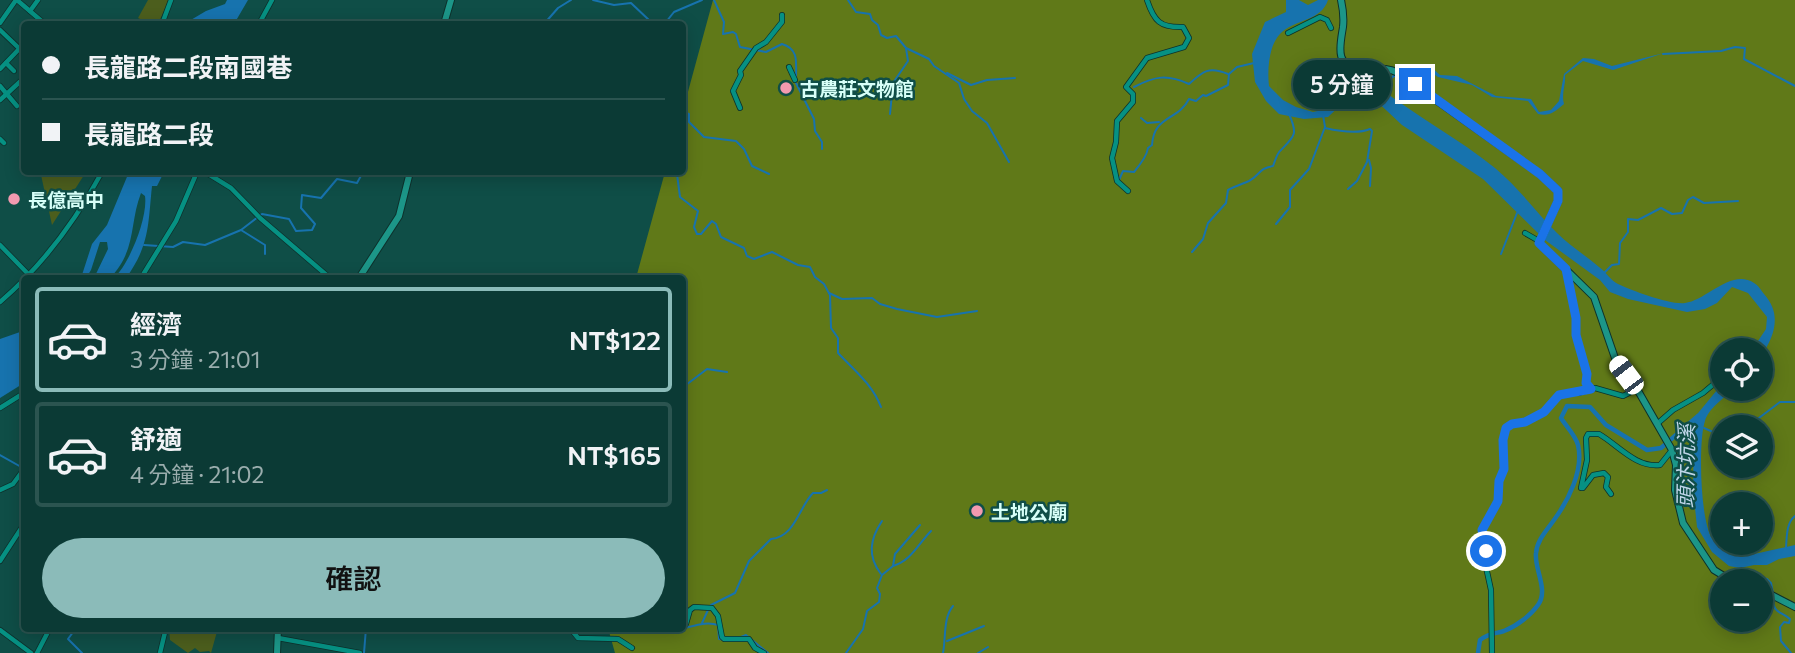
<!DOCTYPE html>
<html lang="zh-TW">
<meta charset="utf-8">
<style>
body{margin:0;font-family:Commissioner,"Noto Sans TC",sans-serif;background:#194541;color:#f1f3f6;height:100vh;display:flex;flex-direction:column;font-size:26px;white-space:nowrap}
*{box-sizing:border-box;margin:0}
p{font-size:23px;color:#9aadad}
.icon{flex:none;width:38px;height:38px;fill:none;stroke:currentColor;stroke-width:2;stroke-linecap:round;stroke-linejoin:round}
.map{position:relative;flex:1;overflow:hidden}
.side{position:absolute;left:21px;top:275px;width:665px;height:357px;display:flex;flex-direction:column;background:#0b3a35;border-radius:7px;box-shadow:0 4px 18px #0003,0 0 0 2px #2b5450}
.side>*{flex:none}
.banner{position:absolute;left:21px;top:21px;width:665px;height:154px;border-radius:7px;box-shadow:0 4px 18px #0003,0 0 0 2px #2b5450;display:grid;align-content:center;height:154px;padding:0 21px;background:#0b3a35}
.controls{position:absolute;left:1710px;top:338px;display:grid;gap:14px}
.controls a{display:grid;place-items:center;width:63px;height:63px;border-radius:50%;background:#0b3a35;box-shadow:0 4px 18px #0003,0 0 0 2px #2b5450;font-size:35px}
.end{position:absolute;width:32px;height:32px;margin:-16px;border:9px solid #1a73e8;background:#fff;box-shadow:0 0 0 4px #fff}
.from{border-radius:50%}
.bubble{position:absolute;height:49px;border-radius:24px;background:#0b3a35;box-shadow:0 4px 18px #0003,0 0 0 2px #2b5450;font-size:23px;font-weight:600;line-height:49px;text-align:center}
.car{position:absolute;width:21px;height:42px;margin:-21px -10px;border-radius:9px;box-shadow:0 0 5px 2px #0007;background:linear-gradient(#fff 24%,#345 0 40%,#fff 0 76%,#345 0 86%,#fff 0)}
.banner b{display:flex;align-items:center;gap:24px;height:66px;font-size:26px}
.banner b+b{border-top:2px solid #2b5450}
.banner i{width:18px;height:18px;background:#f1f3f6}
ul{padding:12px 0 0;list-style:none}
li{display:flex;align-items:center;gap:21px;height:105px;margin:0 14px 10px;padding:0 7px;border:4px solid #2b5450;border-radius:7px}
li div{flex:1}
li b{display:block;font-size:26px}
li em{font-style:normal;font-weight:600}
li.active{border-color:#8bbbb9}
li>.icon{width:63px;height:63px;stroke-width:1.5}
.button{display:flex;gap:14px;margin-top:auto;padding:14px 21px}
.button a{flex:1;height:80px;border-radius:42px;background:#8bbbb9;color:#111;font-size:28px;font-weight:600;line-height:80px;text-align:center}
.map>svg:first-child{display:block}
.green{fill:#4c5e1d}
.forest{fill:#607918;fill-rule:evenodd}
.water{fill:#1773ae}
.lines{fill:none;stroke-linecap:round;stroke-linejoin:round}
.stream{stroke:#1773ae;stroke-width:2}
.river{stroke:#1773ae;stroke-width:4.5}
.minor-casing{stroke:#0d312c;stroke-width:6}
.major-casing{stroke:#0d312c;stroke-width:8}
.minor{stroke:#069183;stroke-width:4.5}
.major{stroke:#1c9688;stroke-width:6}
.route{stroke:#1a73e8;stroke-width:9}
.poi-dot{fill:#f29ab0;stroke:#0f4e47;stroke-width:2.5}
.labels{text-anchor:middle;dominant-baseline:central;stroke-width:5;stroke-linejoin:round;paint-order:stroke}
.poi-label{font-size:19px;font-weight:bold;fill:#d7fff8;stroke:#0f4e47;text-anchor:start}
.water-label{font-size:21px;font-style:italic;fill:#bfd6e9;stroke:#0f4e47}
</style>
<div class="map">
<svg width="1795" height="653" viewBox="0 0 1795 653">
<rect width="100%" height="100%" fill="#0f4e47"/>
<g class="green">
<path d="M148,0H169L158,24H151L138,18Z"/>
<path d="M42,172H86L52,225L41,175Z"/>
<path d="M169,628H218L211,653L209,651L200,652L195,648L188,653L170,640Z"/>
</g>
<path class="forest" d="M713,0H1795V653H615L608,628H682V278H636L665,172H682L683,110ZM1722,350H1760V388H1722ZM1722,427H1760V466H1722ZM1722,504H1760V542H1722ZM1722,581H1760V620H1722Z"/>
<g class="water">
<path d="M227,0H248L234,24H184L206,11L225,4Z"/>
<path d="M1286,0H1299L1308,5L1318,0H1328C1321,21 1297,19 1282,32C1269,43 1267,69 1269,86L1283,100L1296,107L1313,112L1322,110L1356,82L1374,87L1404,68L1430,66L1440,75L1457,76L1496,96L1531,99L1539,112L1551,110L1559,101L1564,74L1583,58L1594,59L1612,66L1664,53L1613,70L1583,61L1565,75C1566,85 1561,94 1564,104C1556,111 1549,117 1538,114L1528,101L1492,97L1472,85L1438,77L1429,71L1418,69L1406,71L1393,78L1381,89C1418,117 1459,139 1495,168C1519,188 1536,212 1557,233C1570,246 1585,255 1599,267C1606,272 1611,281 1618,284C1633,291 1670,305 1685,303C1706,301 1731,268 1754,283C1758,285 1761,290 1764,294C1782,314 1775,336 1761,356L1760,350H1752L1766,329L1767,317L1748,293L1732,287L1717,303L1705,309L1687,312L1628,299L1610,292L1600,280L1545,240L1483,179L1402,125L1371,96L1363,94L1355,95L1345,101L1328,117L1304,119L1279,114L1266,101L1255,82L1252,54L1265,22L1286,12Z"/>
<path d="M129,172H164L157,186H152C148,224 150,245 126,278H114C130,263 148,217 145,196L141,193C129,224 137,250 110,278H94L108,249L107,242H100L91,270L86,278H81L92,244L107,225Z"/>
<path d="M24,328V383L0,398V339L20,332Z"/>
<path d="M1722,384V388L1734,389C1725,397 1708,409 1705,421C1698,441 1700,524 1713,540C1719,548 1732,553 1741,557L1795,545V556L1779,559L1767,565H1754L1740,568L1729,566L1712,552L1697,527L1693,489L1694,418Z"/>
</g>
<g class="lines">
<g class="stream">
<path d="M593,0L614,5L631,3L650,21L659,23L666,22L674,12L702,0"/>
<path d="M714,0L724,22L723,34L733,32L736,34L740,47L766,52L782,44C799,49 796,62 796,77"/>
<path d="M848,0L856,12L870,14L872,20L878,25L881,35L887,38L896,36L906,48L929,59L934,66L959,83L964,99L972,111L987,123L1009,162"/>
<path d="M544,24L558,8L571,0"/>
<path d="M571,24H587"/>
<path d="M1663,54L1721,51L1735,47L1745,48L1744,59L1795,86"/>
<path d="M947,73L971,85L987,80L1015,78"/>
<path d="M796,83L814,119L815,131L822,142V149"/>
<path d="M1134,87C1155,76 1167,74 1189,84C1203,71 1209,66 1228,74"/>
<path d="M682,110L689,114V122L704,137L736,141L744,149L752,166L769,174"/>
<path d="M890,114L893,83L908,61L906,48"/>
<path d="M1141,118L1147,123L1159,122"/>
<path d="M1325,128C1338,131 1358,134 1370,129L1372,131L1367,162L1357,181L1348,189"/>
<path d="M1369,160L1371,168L1370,186"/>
<path d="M674,172L677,174L680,197L698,211L694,227L697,234H701L712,221L716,224L721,237L744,248L747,256L754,259L772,252L798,265L810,267L815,277L824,284L830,295L831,328L838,338V353C855,371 872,384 881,407"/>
<path d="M1119,180L1123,171L1134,172C1139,166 1147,156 1148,148L1152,145C1154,115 1178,121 1189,99L1196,101L1203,95L1206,96L1228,85L1229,74L1237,67L1254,63"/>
<path d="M1276,224L1290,207V190L1309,169L1325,127L1323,115"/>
<path d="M241,230L265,245V254"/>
<path d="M144,245L173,247L183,242L205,245L241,230L262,214L289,219L296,231L312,230L315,224L301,208L302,195L321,198L337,179L357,183L363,172"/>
<path d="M1192,252L1203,239L1208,223L1226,203L1228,190C1236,186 1242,184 1249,181C1259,176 1259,168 1273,166C1275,161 1277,153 1281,150C1295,136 1298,134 1289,114"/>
<path d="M1501,254L1517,213"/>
<path d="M1605,272L1612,265L1619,264L1620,243L1628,232V219L1638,220L1661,208L1672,214L1682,213L1688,200L1693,197L1704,203L1738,201"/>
<path d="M829,293L842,299L872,298L880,304L897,309L937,317L977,311"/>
<path d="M682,388L707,369L727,372"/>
<path d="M1747,427L1780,402H1795"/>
<path d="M1704,428L1722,436"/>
<path d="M0,455L23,468"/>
<path d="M1786,547C1787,537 1786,523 1795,516"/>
<path d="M893,566C911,561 919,543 931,531"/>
<path d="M1741,567C1747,578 1757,577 1767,579L1771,583L1773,593"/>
<path d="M881,574C867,556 870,539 882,521"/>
<path d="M1773,598C1773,613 1780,611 1790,619L1789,623L1784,622L1780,627L1781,641L1791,653"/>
<path d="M711,605L735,593L749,561L771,539C795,537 799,507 813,493H821L827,490"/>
<path d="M702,623L708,610"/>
<path d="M76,628L68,639L82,653"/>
<path d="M654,628C679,637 698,618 718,625L719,639L733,641"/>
<path d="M741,637L746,635L768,653"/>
<path d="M947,641L984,626"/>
<path d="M364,653L366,628"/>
<path d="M846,653L863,629L867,611L879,602L880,594L877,588L882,575L893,566L895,554L920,525"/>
<path d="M943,653C946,638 943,618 953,606"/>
<path d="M978,653L988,647"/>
</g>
<path class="river" d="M1478,653L1480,640C1489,633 1494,634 1504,631C1517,626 1531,615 1538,605C1549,590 1534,569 1536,553C1537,540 1547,530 1554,520C1568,501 1584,470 1578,445C1576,436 1566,426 1561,418L1567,406L1590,407L1606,425L1647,450L1661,448L1698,416"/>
<defs>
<g id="minor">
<path d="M17,0L45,24"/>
<path d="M30,11L38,0"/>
<path d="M0,23L16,0"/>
<path d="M162,24L171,0"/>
<path d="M259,24L272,0"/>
<path d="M0,30L24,53"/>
<path d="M1288,33L1320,17L1327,20L1331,28"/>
<path d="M6,63L14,71"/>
<path d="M789,67L795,80"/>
<path d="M0,69L20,48"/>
<path d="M0,86L17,106"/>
<path d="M0,100L24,78"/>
<path d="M740,108L733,91L741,75L740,71L756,48L766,42L782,22V15"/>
<path d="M0,139L4,143"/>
<path d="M205,172L231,188L260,218L330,278"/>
<path d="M1128,191L1117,181L1112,158L1116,142L1117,121L1133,102V94L1126,87L1147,58L1184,47L1189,38L1183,27C1160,28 1154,21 1147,0"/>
<path d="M1525,233L1539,241"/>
<path d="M0,245L32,278"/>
<path d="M1566,270L1576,318V335L1587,375L1586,383L1591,389"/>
<path d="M141,278L176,221L197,172"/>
<path d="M0,302C42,266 76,220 102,172"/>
<path d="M0,408L24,393"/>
<path d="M1657,424L1673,410L1703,393L1722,377"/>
<path d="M0,490L13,484L24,469"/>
<path d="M1611,494L1606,487L1608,477L1604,473L1593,475L1583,488H1581L1587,460L1586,438L1588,434H1599C1618,445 1636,468 1660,465L1672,450"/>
<path d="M0,561L24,524"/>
<path d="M682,624H686L690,610L694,607L712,608L718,616L722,637L724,639H749L755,648L764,653"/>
<path d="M570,628L578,638L618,639L632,648"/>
<path d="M0,630L31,653"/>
<path d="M278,638L360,653"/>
<path d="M37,653L50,628"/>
<path d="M160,653L166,628"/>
<path d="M1492,653L1491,590L1486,567V551L1482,530L1498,501L1499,481L1504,469L1503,440L1506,428L1512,424L1525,422L1544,412L1556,397L1563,393H1578L1595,388L1623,396L1637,389"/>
</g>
<g id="major">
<path d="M1341,0C1343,9 1344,18 1343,27C1340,46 1334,67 1361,69C1374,70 1386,66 1398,73L1540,174L1558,191V201L1539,243L1594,297L1616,361L1637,389L1672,450L1676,465L1675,490L1683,523L1714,570L1732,581"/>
<path d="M444,24L451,0"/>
<path d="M359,278L399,216L410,172"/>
<path d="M1760,589L1795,607"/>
<path d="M277,653L278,628"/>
</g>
</defs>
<use href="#minor" class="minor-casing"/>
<use href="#major" class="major-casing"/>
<use href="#minor" class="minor"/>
<use href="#major" class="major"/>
</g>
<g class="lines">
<path class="route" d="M1415,84L1540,174L1558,191V201L1539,243L1566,269L1576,318V335L1587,374L1586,383L1591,389L1559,395L1544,412L1525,422L1512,424L1506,428L1503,440L1504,469L1499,481L1498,501L1482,530L1486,551"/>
</g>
<g class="poi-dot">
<circle cx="786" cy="88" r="7"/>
<circle cx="14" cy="199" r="7"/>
<circle cx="977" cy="511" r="7"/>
</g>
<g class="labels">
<g class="poi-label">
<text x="800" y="88">古農莊文物館</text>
<text x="28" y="199">長億高中</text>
<text x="991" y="511">土地公廟</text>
</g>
<g class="water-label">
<text transform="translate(1685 466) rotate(-89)">頭汴坑溪</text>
</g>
</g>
</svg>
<div class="controls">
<a><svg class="icon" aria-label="locate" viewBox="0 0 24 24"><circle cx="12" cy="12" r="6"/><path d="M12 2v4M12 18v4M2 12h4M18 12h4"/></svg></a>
<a><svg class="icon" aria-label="layers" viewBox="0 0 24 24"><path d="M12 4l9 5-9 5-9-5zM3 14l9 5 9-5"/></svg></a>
<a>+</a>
<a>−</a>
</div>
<i class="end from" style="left:1486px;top:551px"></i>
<i class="end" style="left:1415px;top:84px"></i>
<div class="bubble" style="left:1293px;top:60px;width:98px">5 分鐘</div>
<i class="car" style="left:1626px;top:375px;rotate:323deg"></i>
<div class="banner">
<b><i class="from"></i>長龍路二段南國巷</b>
<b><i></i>長龍路二段</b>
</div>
<section class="side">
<ul>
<li class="active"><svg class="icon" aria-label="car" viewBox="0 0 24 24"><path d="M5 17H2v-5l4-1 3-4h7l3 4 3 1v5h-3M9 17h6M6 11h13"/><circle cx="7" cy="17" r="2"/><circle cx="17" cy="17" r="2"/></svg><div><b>經濟</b><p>3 分鐘 · 21:01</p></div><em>NT$122</em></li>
<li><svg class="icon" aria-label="car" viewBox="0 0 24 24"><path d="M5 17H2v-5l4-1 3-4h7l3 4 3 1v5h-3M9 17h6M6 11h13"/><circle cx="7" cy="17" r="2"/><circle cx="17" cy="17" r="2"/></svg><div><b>舒適</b><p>4 分鐘 · 21:02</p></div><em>NT$165</em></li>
</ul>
<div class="button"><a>確認</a></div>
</section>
</div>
